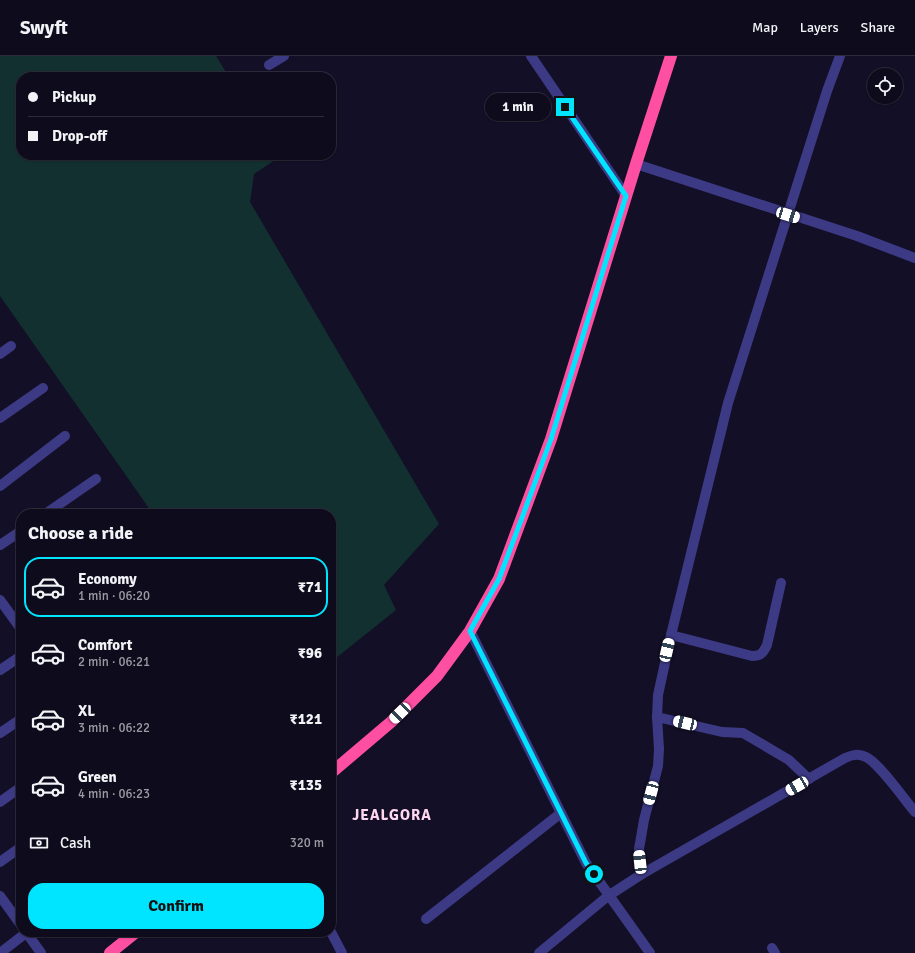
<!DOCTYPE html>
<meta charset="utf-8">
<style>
body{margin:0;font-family:Signika,sans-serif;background:#171425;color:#f1f3f6;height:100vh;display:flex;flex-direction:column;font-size:15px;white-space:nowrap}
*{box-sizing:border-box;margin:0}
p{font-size:13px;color:#9b9ba3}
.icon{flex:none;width:22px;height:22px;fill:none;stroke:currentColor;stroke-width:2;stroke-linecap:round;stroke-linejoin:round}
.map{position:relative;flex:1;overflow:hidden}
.sheet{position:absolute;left:16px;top:453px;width:320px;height:428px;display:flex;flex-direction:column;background:#0e0b1c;border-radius:16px;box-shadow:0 1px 3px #0004,0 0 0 1px #2e2b3b}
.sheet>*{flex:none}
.guide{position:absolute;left:16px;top:16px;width:320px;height:88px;border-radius:16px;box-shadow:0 1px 3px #0004,0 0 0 1px #2e2b3b;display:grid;align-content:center;height:88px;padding:0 12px;background:#0e0b1c}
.fabs{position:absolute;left:867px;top:12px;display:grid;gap:8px}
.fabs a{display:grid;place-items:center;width:36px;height:36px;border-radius:50%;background:#0e0b1c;box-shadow:0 1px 3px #0004,0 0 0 1px #2e2b3b;font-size:20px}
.end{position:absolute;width:18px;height:18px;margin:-9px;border:5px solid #00e5ff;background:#111;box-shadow:0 0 0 2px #111}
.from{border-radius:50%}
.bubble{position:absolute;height:28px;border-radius:14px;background:#0e0b1c;box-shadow:0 1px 3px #0004,0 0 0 1px #2e2b3b;font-size:13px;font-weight:800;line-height:28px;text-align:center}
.car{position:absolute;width:12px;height:24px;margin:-12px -6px;border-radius:5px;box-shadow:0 0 3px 1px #0007;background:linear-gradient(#fff 24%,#345 0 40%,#fff 0 76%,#345 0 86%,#fff 0)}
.guide b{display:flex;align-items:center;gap:14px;height:38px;font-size:15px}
.guide b+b{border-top:1px solid #2e2b3b}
.guide i{width:10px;height:10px;background:#f1f3f6}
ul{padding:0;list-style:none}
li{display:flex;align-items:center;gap:12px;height:60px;margin:0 8px 6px;padding:0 4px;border:2px solid transparent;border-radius:16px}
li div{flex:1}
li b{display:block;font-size:15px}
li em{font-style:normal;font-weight:800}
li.selected{border-color:#00e5ff}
li>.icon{width:36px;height:36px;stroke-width:1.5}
h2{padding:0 12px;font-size:18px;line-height:48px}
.pay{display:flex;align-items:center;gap:10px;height:44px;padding:0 12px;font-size:15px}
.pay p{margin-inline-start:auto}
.cta{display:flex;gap:8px;margin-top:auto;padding:8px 12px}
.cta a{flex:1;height:46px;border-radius:16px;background:#00e5ff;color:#111;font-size:16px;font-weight:800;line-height:46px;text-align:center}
header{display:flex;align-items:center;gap:24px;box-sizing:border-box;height:56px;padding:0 20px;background:#0e0b1c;border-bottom:1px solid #2e2b3b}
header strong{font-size:19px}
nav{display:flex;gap:22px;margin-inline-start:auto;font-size:14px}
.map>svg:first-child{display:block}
.green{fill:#12302f}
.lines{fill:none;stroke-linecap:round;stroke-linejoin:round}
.minor{stroke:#3d3a85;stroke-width:10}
.highway{stroke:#ff4fa3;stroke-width:12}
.route{stroke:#00e5ff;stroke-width:5}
.labels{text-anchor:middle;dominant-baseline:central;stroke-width:3;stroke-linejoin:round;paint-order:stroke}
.district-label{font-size:15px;font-weight:bold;letter-spacing:1px;fill:#ffd6f0;stroke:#130f26}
</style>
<header>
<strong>Swyft</strong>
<nav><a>Map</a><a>Layers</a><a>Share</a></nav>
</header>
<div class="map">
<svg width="915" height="897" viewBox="0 0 915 897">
<rect width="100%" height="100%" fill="#130f26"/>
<path class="green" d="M0,0H216L229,21H21V99H276L278,102L254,118L250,146L439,468L384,529L396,554L331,606V458H153L0,240Z"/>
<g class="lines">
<g class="minor">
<path d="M531,0L626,140"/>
<path d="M269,9L284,0"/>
<path d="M636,108L857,180L915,202"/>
<path d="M0,298L11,290"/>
<path d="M0,362L43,332"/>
<path d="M0,430L65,380"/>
<path d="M45,458L96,423"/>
<path d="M0,489L21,475"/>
<path d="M0,544L21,573"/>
<path d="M470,575L586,807L650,897"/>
<path d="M671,579L752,600C761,600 763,597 767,589L781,527"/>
<path d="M0,614L21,600"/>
<path d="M657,661L722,676L743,677L789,704L809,723"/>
<path d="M0,677L21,663"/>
<path d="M0,746L21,731"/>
<path d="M0,806L21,791"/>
<path d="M642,818L639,793L644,764L658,710L659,693L657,661L658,639L671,579L728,347L827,35L840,0"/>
<path d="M0,840L21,869"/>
<path d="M426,863L561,757"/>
<path d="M26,876L41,897"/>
<path d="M331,876L342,897"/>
<path d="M772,892L775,897"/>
<path d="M0,897L26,877"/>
<path d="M539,897L608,840L642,818L845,702C852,699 858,697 866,701C879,707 904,743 915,756"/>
</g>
<g class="highway">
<path d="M331,717L391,666L437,620L470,575L499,523L551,383L636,108L671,0"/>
<path d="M110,897L136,876"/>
</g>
</g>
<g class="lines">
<path class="route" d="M565,51L626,140L551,383L523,459L499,523L470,575L586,807L594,818"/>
</g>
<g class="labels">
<g class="district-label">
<text x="392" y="759">JEALGORA</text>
</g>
</g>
</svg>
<div class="fabs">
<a><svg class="icon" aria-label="locate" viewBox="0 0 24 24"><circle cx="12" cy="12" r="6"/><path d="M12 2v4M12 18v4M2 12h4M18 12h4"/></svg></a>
</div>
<i class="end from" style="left:594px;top:818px"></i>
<i class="end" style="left:565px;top:51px"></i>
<div class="bubble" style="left:485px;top:37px;width:66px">1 min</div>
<i class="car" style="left:788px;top:159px;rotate:107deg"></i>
<i class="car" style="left:667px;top:594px;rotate:13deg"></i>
<i class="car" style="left:400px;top:657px;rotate:226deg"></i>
<i class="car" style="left:685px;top:667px;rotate:283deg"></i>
<i class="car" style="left:797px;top:730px;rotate:240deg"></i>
<i class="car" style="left:651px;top:737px;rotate:195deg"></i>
<i class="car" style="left:640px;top:806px;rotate:354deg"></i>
<div class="guide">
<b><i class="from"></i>Pickup</b>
<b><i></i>Drop-off</b>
</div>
<section class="sheet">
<h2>Choose a ride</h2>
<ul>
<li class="selected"><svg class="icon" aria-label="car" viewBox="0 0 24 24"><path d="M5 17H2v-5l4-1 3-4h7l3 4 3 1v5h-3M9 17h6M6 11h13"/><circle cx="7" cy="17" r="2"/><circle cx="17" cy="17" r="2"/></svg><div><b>Economy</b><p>1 min · 06:20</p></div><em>₹71</em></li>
<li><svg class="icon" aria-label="car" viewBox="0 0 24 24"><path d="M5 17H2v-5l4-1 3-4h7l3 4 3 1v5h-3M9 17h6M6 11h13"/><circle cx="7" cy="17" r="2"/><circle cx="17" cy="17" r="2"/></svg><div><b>Comfort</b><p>2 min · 06:21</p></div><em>₹96</em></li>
<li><svg class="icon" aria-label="car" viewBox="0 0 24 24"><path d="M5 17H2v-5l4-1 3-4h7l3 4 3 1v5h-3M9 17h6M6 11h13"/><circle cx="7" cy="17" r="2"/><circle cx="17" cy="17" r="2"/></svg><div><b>XL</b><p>3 min · 06:22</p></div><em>₹121</em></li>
<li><svg class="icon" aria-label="car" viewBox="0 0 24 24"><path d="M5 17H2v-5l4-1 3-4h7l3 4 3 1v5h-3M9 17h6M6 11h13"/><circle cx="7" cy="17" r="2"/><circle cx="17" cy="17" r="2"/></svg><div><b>Green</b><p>4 min · 06:23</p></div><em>₹135</em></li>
</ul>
<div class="pay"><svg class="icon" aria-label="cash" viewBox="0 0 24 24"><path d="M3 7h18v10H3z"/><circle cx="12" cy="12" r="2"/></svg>Cash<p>320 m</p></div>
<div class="cta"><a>Confirm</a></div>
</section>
</div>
